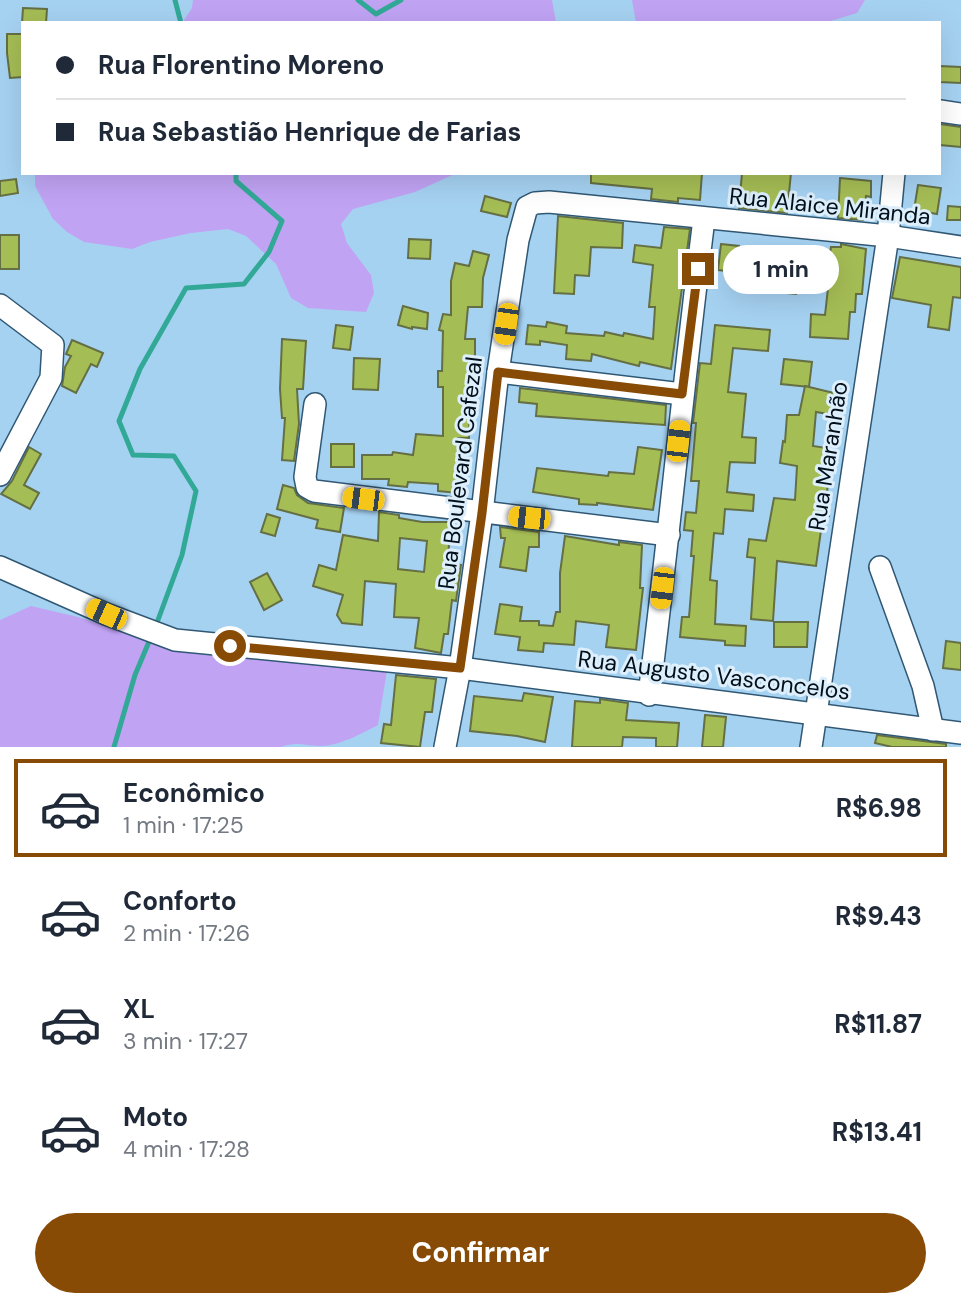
<!DOCTYPE html>
<html lang="pt">
<meta charset="utf-8">
<style>
body{margin:0;font-family:"DM Sans",sans-serif;background:#f2f2f3;color:#1f2937;height:100vh;display:flex;flex-direction:column;font-size:26px;white-space:nowrap}
*{box-sizing:border-box;margin:0}
p{font-size:23px;color:#747a83}
.icon{flex:none;width:38px;height:38px;fill:none;stroke:currentColor;stroke-width:2;stroke-linecap:round;stroke-linejoin:round}
.map{position:relative;height:747px;overflow:hidden}
.sheet{display:flex;flex-direction:column;background:#fff;flex:1}
.sheet>*{flex:none}
.top-card{position:absolute;left:21px;top:21px;width:920px;height:154px;border-radius:0px;box-shadow:0 7px 28px #0002;display:grid;align-content:center;height:154px;padding:0 35px;background:#fff}
.end{position:absolute;width:32px;height:32px;margin:-16px;border:9px solid #874b06;background:#fff;box-shadow:0 0 0 4px #fff}
.from{border-radius:50%}
.bubble{position:absolute;height:49px;border-radius:24px;background:#fff;box-shadow:0 7px 28px #0002;font-size:23px;font-weight:700;line-height:49px;text-align:center}
.car{position:absolute;width:21px;height:42px;margin:-21px -10px;border-radius:9px;box-shadow:0 0 5px 2px #0007;background:linear-gradient(#f5c518 24%,#345 0 40%,#f5c518 0 76%,#345 0 86%,#f5c518 0)}
.top-card b{display:flex;align-items:center;gap:24px;height:66px;font-size:26px}
.top-card b+b{border-top:2px solid #e0e1e3}
.top-card i{width:18px;height:18px;background:#1f2937}
ul{padding:12px 0 0;list-style:none}
li{display:flex;align-items:center;gap:21px;height:98px;margin:0 14px 10px;padding:0 21px;border:4px solid transparent;border-radius:0px}
li div{flex:1}
li b{display:block;font-size:26px}
li em{font-style:normal;font-weight:700}
li.selected{border-color:#874b06}
li>.icon{width:63px;height:63px;stroke-width:1.5}
.cta{display:flex;gap:14px;margin-top:auto;padding:14px 35px}
.cta a{flex:1;height:80px;border-radius:42px;background:#874b06;color:#fff;font-size:28px;font-weight:700;line-height:80px;text-align:center}
.map>svg:first-child{display:block}
.green{fill:#c1a3f4}
.lines{fill:none;stroke-linecap:round;stroke-linejoin:round}
.stream{stroke:#32a997;stroke-width:5}
.building{fill:#a5bd55;stroke:#646f44;stroke-width:2;fill-rule:evenodd}
.street-casing{stroke:#305874;stroke-width:24}
.street{stroke:#fff;stroke-width:21}
.route{stroke:#874b06;stroke-width:9}
.labels{text-anchor:middle;dominant-baseline:central;stroke-width:6;stroke-linejoin:round;paint-order:stroke}
.street-label{font-size:23px;fill:#02101b;stroke:#deeffc}
</style>
<div class="map">
<svg width="961" height="747" viewBox="0 0 961 747">
<rect width="100%" height="100%" fill="#a6d2f2"/>
<g class="green">
<path d="M193,0H552L556,23H182L192,8Z"/>
<path d="M632,0H865L857,13L824,23H636Z"/>
<path d="M35,173H457L415,192L353,209L341,224L347,243L371,275L374,293L366,312L308,308L291,298L276,264L246,236L228,229L191,233L150,242L132,249L84,242L67,232L53,219L35,186Z"/>
<path d="M31,606L78,617L158,643L387,671L378,725C361,734 339,746 320,746C303,746 298,741 281,747H0V620Z"/>
</g>
<g class="lines">
<g class="stream">
<path d="M175,0L181,23"/>
<path d="M358,0L376,14L401,0"/>
<path d="M155,628L182,555L196,491L174,456L133,455L119,421L140,369L186,288L244,284L269,252L282,221L236,181V173"/>
<path d="M114,747L135,675L151,637"/>
</g>
</g>
<g class="building">
<path d="M23,8L47,9L46,23H22Z"/>
<path d="M7,34H23V77L10,78L7,53Z"/>
<path d="M940,66L961,67V83L940,82Z"/>
<path d="M940,124L961,127V147L940,145Z"/>
<path d="M591,173H702L700,200L678,198V202L651,199L652,189L591,183Z"/>
<path d="M742,173H791L787,213L739,208Z"/>
<path d="M840,178L871,181V197L866,196L863,220L838,218Z"/>
<path d="M16,179L18,193L0,196V181Z"/>
<path d="M918,185L941,188L937,214L914,210Z"/>
<path d="M485,196L511,203L507,217L481,211Z"/>
<path d="M948,206L961,207V220H947Z"/>
<path d="M558,216L623,223L622,248L591,247L589,276L575,275L574,294L554,293Z"/>
<path d="M664,227L690,229L671,369L640,362L639,366L592,354L591,361L566,359L567,345L540,341V345L526,344L528,325L546,327L547,322L567,326L566,333L604,336L605,332L623,336L624,333L653,339L655,307H649L653,265L633,262L635,245L661,248Z"/>
<rect x="0" y="235" width="19" height="34"/>
<path d="M409,239L431,240L430,259L408,258Z"/>
<path d="M721,244L739,246L736,272L718,270Z"/>
<path d="M841,244L866,249L862,294H856L855,312H850L848,339L810,337L811,314L825,315L828,288L797,284L796,294L777,292L778,286L751,283L752,265L780,268L782,248L830,253L831,247H841Z"/>
<path d="M473,251L489,255L483,278L482,307H468L465,339H475V360H471L469,438H458V493L438,491V484L408,482L407,487L388,485L389,479H362V455H392L393,452L413,455L416,434L443,436V387H438V371H442L443,331L439,330L443,314L451,315V281L455,263L469,266Z"/>
<path d="M900,257L961,267V298L953,297L949,330L928,327L931,305L892,298Z"/>
<path d="M403,306L428,313L427,329L412,327V329L398,325Z"/>
<path d="M336,325L353,327L350,350L333,348Z"/>
<path d="M715,325L770,330L768,351L733,348L728,392L746,394L742,437L756,438L755,463L730,462L727,492L754,495L753,511L725,509L723,534L714,533L710,580L717,581L715,624L746,626L745,646L725,645V641L680,637L682,617H689L694,556H691L693,531L684,530L686,512L696,513L699,481H691L696,423H693L700,363L711,364Z"/>
<path d="M282,339L306,341L303,389H297L299,424L294,461L282,460L285,418H282L280,389Z"/>
<path d="M72,340L103,353L97,367L91,364L76,393L62,386L65,367L71,356L66,354Z"/>
<path d="M354,358L380,359L378,390L353,389Z"/>
<path d="M784,359L812,362L809,387L781,384Z"/>
<path d="M805,386L838,394L834,415L816,412L813,446L827,448L822,475H828L827,496H829V516H823L816,566L777,561L773,621L751,619L755,558L747,557L749,539L766,541L774,498L795,500L797,466L780,463L783,441L785,442L787,415H799Z"/>
<path d="M520,388L666,405L665,425L536,416L537,404L519,402Z"/>
<rect x="331" y="444" width="23" height="23"/>
<path d="M29,447L41,454L24,485L39,493L30,509L1,494L12,481Z"/>
<path d="M638,447L662,450L653,510L597,503V505L579,504V499L533,492L537,468L608,476L609,472L634,474Z"/>
<path d="M283,485L294,488L297,495L308,503L344,508L340,532L316,528L318,520L277,509Z"/>
<path d="M379,512L399,515V518L422,522H450L448,564L461,565L456,601L452,600L448,634H444L441,653L415,648L419,618L394,617L396,584L365,581L362,625L342,623L337,615L343,595L313,586L319,565L336,570L343,535L378,541ZM400,538L427,541L424,572L398,569Z"/>
<path d="M267,514L280,518L275,536L261,532Z"/>
<path d="M500,527L539,532V547H529L526,571L500,567L505,538H501Z"/>
<path d="M565,536L619,545V542L642,545L640,588H643L636,650L606,647L609,625L576,621L574,645L544,643L543,652L518,650L520,637L495,634L500,604L522,607L520,621H539V625L553,626L556,612H560V573Z"/>
<path d="M267,573L282,600L264,610L250,582Z"/>
<path d="M774,622H808L807,647H774Z"/>
<path d="M946,641L961,643V670L943,668Z"/>
<path d="M396,675L436,679L432,712H425L420,747L381,743L384,724L391,725Z"/>
<path d="M524,693L553,697L545,742L517,736L470,731L474,696L522,701Z"/>
<path d="M600,699L628,703L626,720L679,723L677,747H656V738L623,737L622,747H572L575,701L600,703Z"/>
<path d="M705,715L726,717L723,747H702Z"/>
<path d="M877,735L946,744V747H892L875,743Z"/>
</g>
<g class="lines">
<defs>
<g id="street">
<path d="M940,111L961,114"/>
<path d="M0,305L53,345L51,378L0,475"/>
<path d="M498,372L682,394"/>
<path d="M315,404L305,477L307,487L314,491L669,535"/>
<path d="M0,567L106,614L175,640L460,668L961,733"/>
<path d="M880,567L923,686L933,730"/>
<path d="M649,695C669,536 684,377 704,219"/>
<path d="M445,747L460,668L482,513L498,372L518,240L527,207L535,203L549,202L888,236L961,247"/>
<path d="M811,747L888,236L894,173"/>
</g>
</defs>
<use href="#street" class="street-casing"/>
<use href="#street" class="street"/>
</g>
<g class="lines">
<path class="route" d="M230,646L460,668L482,513L498,372L682,394L698,269"/>
</g>
<g class="labels">
<g class="street-label">
<text transform="translate(830 206) rotate(6)">Rua Alaice Miranda</text>
<text transform="translate(828 456) rotate(-81)">Rua Maranhão</text>
<text transform="translate(460 473) rotate(-83)">Rua Boulevard Cafezal</text>
<text transform="translate(714 675) rotate(7)">Rua Augusto Vasconcelos</text>
</g>
</g>
</svg>
<i class="end from" style="left:230px;top:646px"></i>
<i class="end" style="left:698px;top:269px"></i>
<div class="bubble" style="left:723px;top:245px;width:116px">1 min</div>
<i class="car" style="left:506px;top:324px;rotate:188deg"></i>
<i class="car" style="left:678px;top:441px;rotate:6deg"></i>
<i class="car" style="left:363px;top:499px;rotate:277deg"></i>
<i class="car" style="left:529px;top:518px;rotate:276deg"></i>
<i class="car" style="left:662px;top:588px;rotate:187deg"></i>
<i class="car" style="left:106px;top:614px;rotate:294deg"></i>
<div class="top-card">
<b><i class="from"></i>Rua Florentino Moreno</b>
<b><i></i>Rua Sebastião Henrique de Farias</b>
</div>
</div>
<section class="sheet">
<ul>
<li class="selected"><svg class="icon" aria-label="car" viewBox="0 0 24 24"><path d="M5 17H2v-5l4-1 3-4h7l3 4 3 1v5h-3M9 17h6M6 11h13"/><circle cx="7" cy="17" r="2"/><circle cx="17" cy="17" r="2"/></svg><div><b>Econômico</b><p>1 min · 17:25</p></div><em>R$6.98</em></li>
<li><svg class="icon" aria-label="car" viewBox="0 0 24 24"><path d="M5 17H2v-5l4-1 3-4h7l3 4 3 1v5h-3M9 17h6M6 11h13"/><circle cx="7" cy="17" r="2"/><circle cx="17" cy="17" r="2"/></svg><div><b>Conforto</b><p>2 min · 17:26</p></div><em>R$9.43</em></li>
<li><svg class="icon" aria-label="car" viewBox="0 0 24 24"><path d="M5 17H2v-5l4-1 3-4h7l3 4 3 1v5h-3M9 17h6M6 11h13"/><circle cx="7" cy="17" r="2"/><circle cx="17" cy="17" r="2"/></svg><div><b>XL</b><p>3 min · 17:27</p></div><em>R$11.87</em></li>
<li><svg class="icon" aria-label="car" viewBox="0 0 24 24"><path d="M5 17H2v-5l4-1 3-4h7l3 4 3 1v5h-3M9 17h6M6 11h13"/><circle cx="7" cy="17" r="2"/><circle cx="17" cy="17" r="2"/></svg><div><b>Moto</b><p>4 min · 17:28</p></div><em>R$13.41</em></li>
</ul>
<div class="cta"><a>Confirmar</a></div>
</section>
